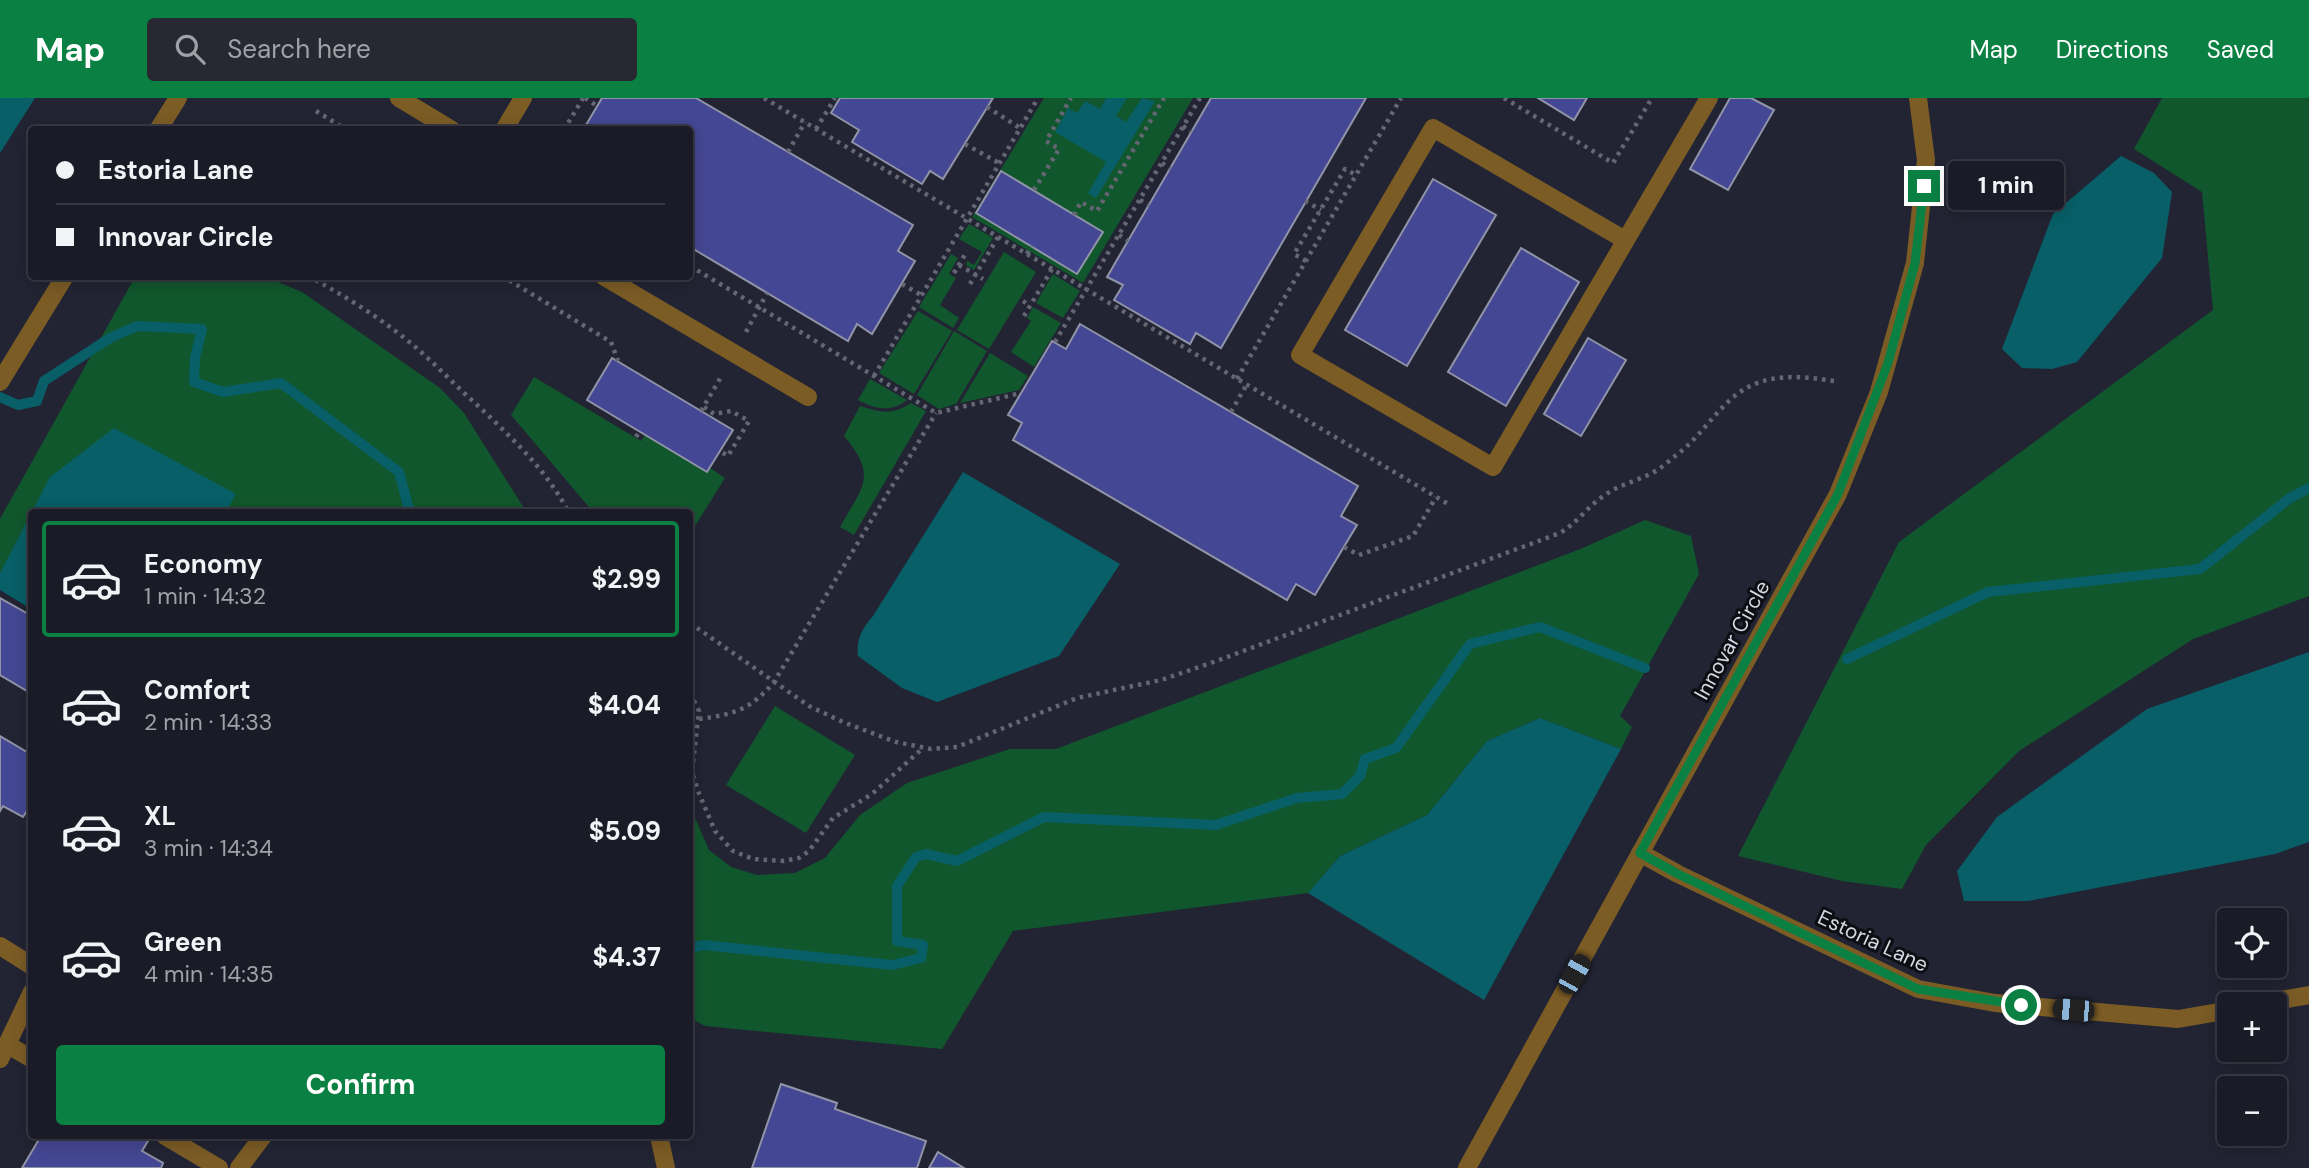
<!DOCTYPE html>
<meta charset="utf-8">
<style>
body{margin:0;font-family:"DM Sans",sans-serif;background:#272832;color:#f1f3f6;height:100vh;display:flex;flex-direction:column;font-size:26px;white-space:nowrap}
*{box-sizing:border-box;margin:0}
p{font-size:23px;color:#9fa1a7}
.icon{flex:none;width:38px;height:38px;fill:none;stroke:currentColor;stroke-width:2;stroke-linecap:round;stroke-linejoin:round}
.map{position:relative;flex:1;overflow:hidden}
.sheet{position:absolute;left:28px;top:411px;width:665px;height:630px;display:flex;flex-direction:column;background:#1a1b26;border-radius:7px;box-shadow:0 4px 18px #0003,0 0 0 2px #383943}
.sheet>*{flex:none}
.guide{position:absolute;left:28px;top:28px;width:665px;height:154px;border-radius:7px;box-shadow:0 4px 18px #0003,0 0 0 2px #383943;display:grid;align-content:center;height:154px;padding:0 28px;background:#1a1b26}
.tools{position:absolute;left:2217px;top:810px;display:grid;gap:14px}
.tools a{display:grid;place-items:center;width:70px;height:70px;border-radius:7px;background:#1a1b26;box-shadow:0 4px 18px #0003,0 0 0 2px #383943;font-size:35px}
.end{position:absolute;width:32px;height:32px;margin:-16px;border:9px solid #0b8043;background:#fff;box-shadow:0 0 0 4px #fff}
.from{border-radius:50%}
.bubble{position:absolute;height:49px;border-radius:7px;background:#1a1b26;box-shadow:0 4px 18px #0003,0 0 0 2px #383943;font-size:23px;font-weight:700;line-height:49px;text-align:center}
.car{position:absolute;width:21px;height:42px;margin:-21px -10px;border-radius:9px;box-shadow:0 0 5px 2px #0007;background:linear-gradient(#222 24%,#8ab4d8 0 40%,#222 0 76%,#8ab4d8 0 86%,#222 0)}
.guide b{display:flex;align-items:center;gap:24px;height:66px;font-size:26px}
.guide b+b{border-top:2px solid #383943}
.guide i{width:18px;height:18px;background:#f1f3f6}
ul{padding:12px 0 0;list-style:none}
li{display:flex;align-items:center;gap:21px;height:116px;margin:0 14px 10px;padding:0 14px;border:4px solid transparent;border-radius:7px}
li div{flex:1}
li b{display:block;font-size:26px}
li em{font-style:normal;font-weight:700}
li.on{border-color:#0b8043}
li>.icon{width:63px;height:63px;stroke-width:1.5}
.primary-button{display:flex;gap:14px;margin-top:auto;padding:14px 28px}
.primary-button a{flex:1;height:80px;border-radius:7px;background:#0b8043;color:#fff;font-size:28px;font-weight:700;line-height:80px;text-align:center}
header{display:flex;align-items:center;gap:42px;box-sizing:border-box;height:98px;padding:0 35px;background:#0b8043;color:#fff}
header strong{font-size:33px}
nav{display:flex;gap:38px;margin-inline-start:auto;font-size:24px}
.search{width:490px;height:63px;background:#272832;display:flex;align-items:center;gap:18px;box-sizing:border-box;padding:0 24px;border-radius:7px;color:#9fa1a7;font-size:26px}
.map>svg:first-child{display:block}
.green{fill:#11572d}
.water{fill:#085f67}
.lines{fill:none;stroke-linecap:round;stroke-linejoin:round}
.stream{stroke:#085f67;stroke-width:10}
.building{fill:#444793;stroke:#9194a7;stroke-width:2}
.path{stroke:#646673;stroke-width:4.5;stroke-dasharray:3.5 5;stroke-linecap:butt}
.minor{stroke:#7b5c25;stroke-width:18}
.route{stroke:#0b8043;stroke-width:9}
.labels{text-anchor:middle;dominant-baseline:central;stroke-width:6;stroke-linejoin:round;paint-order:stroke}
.street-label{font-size:21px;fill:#d5d7e1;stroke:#0d0e14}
</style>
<header>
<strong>Map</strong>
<div class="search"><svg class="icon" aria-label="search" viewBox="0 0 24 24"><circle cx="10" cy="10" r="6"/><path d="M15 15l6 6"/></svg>Search here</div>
<nav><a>Map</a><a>Directions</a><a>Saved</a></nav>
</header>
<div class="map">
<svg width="2309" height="1070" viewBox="0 0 2309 1070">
<rect width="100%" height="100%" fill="#222433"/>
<g class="green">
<path d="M1044,0H1193L1083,185L972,119Z"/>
<path d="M2162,0H2309V498L2193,541L2019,653L1926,747L1902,791L1842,783L1738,758L1899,444L2213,212L2202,94L2134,51Z"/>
<path d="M969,126L993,140L974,172L966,167L967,163L974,167L982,154L959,141Z"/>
<path d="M1004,154L1036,174L989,251L957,232Z"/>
<path d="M951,156L958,160L949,176L956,180L940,207L959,220L953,230L919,209Z"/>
<path d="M1053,176L1080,193L1063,220L1036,205Z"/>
<path d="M135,179H266L302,194L440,290L464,315L527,415H32L0,476V421Z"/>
<path d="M1033,209L1061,225L1034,269L1011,254L1031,223L1027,220Z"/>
<path d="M918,213L952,233L914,296L879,275Z"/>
<path d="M954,233L987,253L956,306L939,311L917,297Z"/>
<path d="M990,255L1028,278L1019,292L960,305Z"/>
<path d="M534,279L641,343L645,337L707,374L710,370L725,380L690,436V415H594L511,317Z"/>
<path d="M870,281L907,302C891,315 875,311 858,302Z"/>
<path d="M911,305L926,313L854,437L840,429C863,388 878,378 844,338L860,308C881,314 891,318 911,305Z"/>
<path d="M1645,422L1691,438L1699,476L1620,618L1632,629L1621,651L1540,620L1487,643L1427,717L1340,758L1308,795L1013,833L942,951L705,928L690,920V708L709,752L731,769L757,777L795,775L825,760L860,717L907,685L1010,651H1056L1583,450Z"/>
<path d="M775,608L855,657L806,735L726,687Z"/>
</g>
<g class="water">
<path d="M0,0H35L0,55Z"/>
<path d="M1106,0H1127L1116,18L1126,24L1142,0L1155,3L1096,100L1088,95L1106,64L1055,34L1068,10L1077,15L1085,3L1100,11Z"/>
<path d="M2121,58L2154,75L2172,94L2162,160L2077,264L2052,271L2022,270L2002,251L2053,116Z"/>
<path d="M114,330L236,396L225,415H32L31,511L0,492V475L50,379Z"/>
<path d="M963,374L1120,466L1059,558L937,604L902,590L858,558C856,542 862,530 873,518Z"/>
<path d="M2309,554V744L2275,756L2028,803H1964L1957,773L1997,719L2147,611Z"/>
<path d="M1540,620L1621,651L1484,902L1308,795L1340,758L1427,717L1487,643Z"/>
</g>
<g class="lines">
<g class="stream">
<path d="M0,299L18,307L37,303L44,283L110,240L137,228L202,231L195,260L194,284L223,294L281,285L399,374L410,415"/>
<path d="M1847,561L1988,494L2200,471L2290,400L2309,390"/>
<path d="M690,850L704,847L892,867L921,860L923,847L897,843V788L916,759L926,756L957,763L1044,719L1216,727L1297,700L1342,696L1360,678L1365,661L1396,650L1470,546L1540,529L1645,570"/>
</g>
</g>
<g class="building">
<path d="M602,0H696L913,127L898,153L915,163L872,236L857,226L848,243L690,149V32H583Z"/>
<path d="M840,0H993L943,81L930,73L922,86L852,44L859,32L831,15Z"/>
<path d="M1211,0H1366L1221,250L1196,235L1190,246L1114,202L1123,187L1107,179Z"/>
<path d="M1538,0H1587L1574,22Z"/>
<path d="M1730,0H1751L1774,12L1728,92L1690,71Z"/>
<path d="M1001,73L1103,134L1077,176L976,115Z"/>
<path d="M1433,81L1496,117L1407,268L1345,232Z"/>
<path d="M1521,150L1579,184L1506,308L1448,274Z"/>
<path d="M1080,226L1358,388L1341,418L1357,427L1315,497L1296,486L1287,502L1013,342L1022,325L1008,317L1052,243L1066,251Z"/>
<path d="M1588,240L1626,262L1581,338L1544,316Z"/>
<path d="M612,260L733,332L707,374L587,302Z"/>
<path d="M0,500L32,518V596L0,577Z"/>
<path d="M0,638L32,657V705L23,719L3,708L0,713Z"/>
<path d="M781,986L837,1005L835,1011L926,1043L917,1070H752Z"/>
<path d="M41,1038H151L142,1053L163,1065L161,1070H22Z"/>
<path d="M938,1054L964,1070H929Z"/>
</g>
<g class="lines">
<g class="path">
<path d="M585,0L597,8"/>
<path d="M764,0L1448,406"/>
<path d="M1504,0L1613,65L1652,0"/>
<path d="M987,9L1020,30"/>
<path d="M316,13L347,32"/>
<path d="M1183,28L1191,34"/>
<path d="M816,31L835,0"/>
<path d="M564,32L583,0"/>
<path d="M965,46L999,65"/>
<path d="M788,54L805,24"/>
<path d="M1162,65L1170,71"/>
<path d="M1034,92L1059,51L1046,43L1071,0"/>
<path d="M1140,102L1149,107"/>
<path d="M1305,103L1321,112"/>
<path d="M1074,117L1081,104L1097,113L1164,0"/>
<path d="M1119,137L1128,143"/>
<path d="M1027,156L1031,148"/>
<path d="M1306,163L1294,156L1345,71L1356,77"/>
<path d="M959,167L983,181"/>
<path d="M690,168L936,315L1021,295"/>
<path d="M954,175L967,153"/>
<path d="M308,178C347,199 387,224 420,253C439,270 456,288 475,305C510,338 547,372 569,415"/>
<path d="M502,178L611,244L618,263"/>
<path d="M902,186L921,197"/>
<path d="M970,186L998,139"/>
<path d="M1023,203L1030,208"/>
<path d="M1024,218L1052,171"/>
<path d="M746,234L767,195"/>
<path d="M1055,244L1200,0"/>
<path d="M874,278L1038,0"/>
<path d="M1237,281L1401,0"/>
<path d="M704,309L714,316L731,313L749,323L728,358L720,353"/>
<path d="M701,313L721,279"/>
<path d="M1231,314L1247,286"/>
<path d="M636,339L639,334"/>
<path d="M1344,449L1359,457L1413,438L1436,399"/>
<path d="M690,525L809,608L843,624L896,644L931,651L957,649L1077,600L1161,582L1211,565L1560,435C1577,425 1588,408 1605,397C1620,386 1638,383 1654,374C1663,369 1671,361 1679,355C1698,340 1711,320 1728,304C1758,274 1796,277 1834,283"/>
<path d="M690,595L699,613L692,674L698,693L715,733L733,753L753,761L784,763L799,760L809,753L833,720L872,696L923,650"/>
<path d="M699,621C735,616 750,612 774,584L936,315"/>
</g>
<g class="minor">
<path d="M399,0L452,32"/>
<path d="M158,32L178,0"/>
<path d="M504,32L523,0"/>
<path d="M1625,142L1433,30L1300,257L1493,369L1709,0"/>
<path d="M603,178L808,299"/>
<path d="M0,284L65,178"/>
<path d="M1640,755L1678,776L1918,891L1995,905L2178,921L2230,912"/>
<path d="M0,848L32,868"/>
<path d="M2258,906L2309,897"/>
<path d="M8,947L32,961"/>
<path d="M0,961L32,894"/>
<path d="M165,1038L219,1070"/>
<path d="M659,1038L666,1070"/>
<path d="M239,1070L263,1038"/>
<path d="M1467,1070L1838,396L1879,294L1915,165L1926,62L1918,0"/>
</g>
</g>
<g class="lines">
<path class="route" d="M1924,88L1915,165L1888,265L1838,396L1640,755L1678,776L1918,891L2021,907"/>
</g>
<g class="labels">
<g class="street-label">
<text transform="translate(1732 542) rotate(-61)">Innovar Circle</text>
<text transform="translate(1873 843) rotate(25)">Estoria Lane</text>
</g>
</g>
</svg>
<div class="tools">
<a><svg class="icon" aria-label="locate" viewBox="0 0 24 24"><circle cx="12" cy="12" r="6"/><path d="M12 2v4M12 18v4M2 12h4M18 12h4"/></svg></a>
<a>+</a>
<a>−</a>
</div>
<i class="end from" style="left:2021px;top:907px"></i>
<i class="end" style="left:1924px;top:88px"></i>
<div class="bubble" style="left:1948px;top:63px;width:116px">1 min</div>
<i class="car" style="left:1574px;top:876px;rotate:29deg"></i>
<i class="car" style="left:2073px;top:912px;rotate:275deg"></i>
<div class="guide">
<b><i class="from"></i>Estoria Lane</b>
<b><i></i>Innovar Circle</b>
</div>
<section class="sheet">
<ul>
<li class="on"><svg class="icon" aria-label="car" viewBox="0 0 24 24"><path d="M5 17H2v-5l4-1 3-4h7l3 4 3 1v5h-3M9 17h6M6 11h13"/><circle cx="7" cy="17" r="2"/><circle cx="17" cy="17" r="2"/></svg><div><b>Economy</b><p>1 min · 14:32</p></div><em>$2.99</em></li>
<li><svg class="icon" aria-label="car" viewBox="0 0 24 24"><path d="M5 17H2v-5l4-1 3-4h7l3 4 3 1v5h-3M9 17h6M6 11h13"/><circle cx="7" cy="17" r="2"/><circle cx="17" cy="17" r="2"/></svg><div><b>Comfort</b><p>2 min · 14:33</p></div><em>$4.04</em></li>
<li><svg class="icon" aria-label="car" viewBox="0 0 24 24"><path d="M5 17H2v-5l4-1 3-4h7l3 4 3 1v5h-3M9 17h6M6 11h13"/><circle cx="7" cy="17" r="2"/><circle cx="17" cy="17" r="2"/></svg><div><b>XL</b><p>3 min · 14:34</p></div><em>$5.09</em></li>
<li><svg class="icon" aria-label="car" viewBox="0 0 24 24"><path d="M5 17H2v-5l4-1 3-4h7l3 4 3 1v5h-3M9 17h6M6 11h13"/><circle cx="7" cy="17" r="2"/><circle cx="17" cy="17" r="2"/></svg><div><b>Green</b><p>4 min · 14:35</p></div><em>$4.37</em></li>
</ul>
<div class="primary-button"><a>Confirm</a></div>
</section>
</div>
